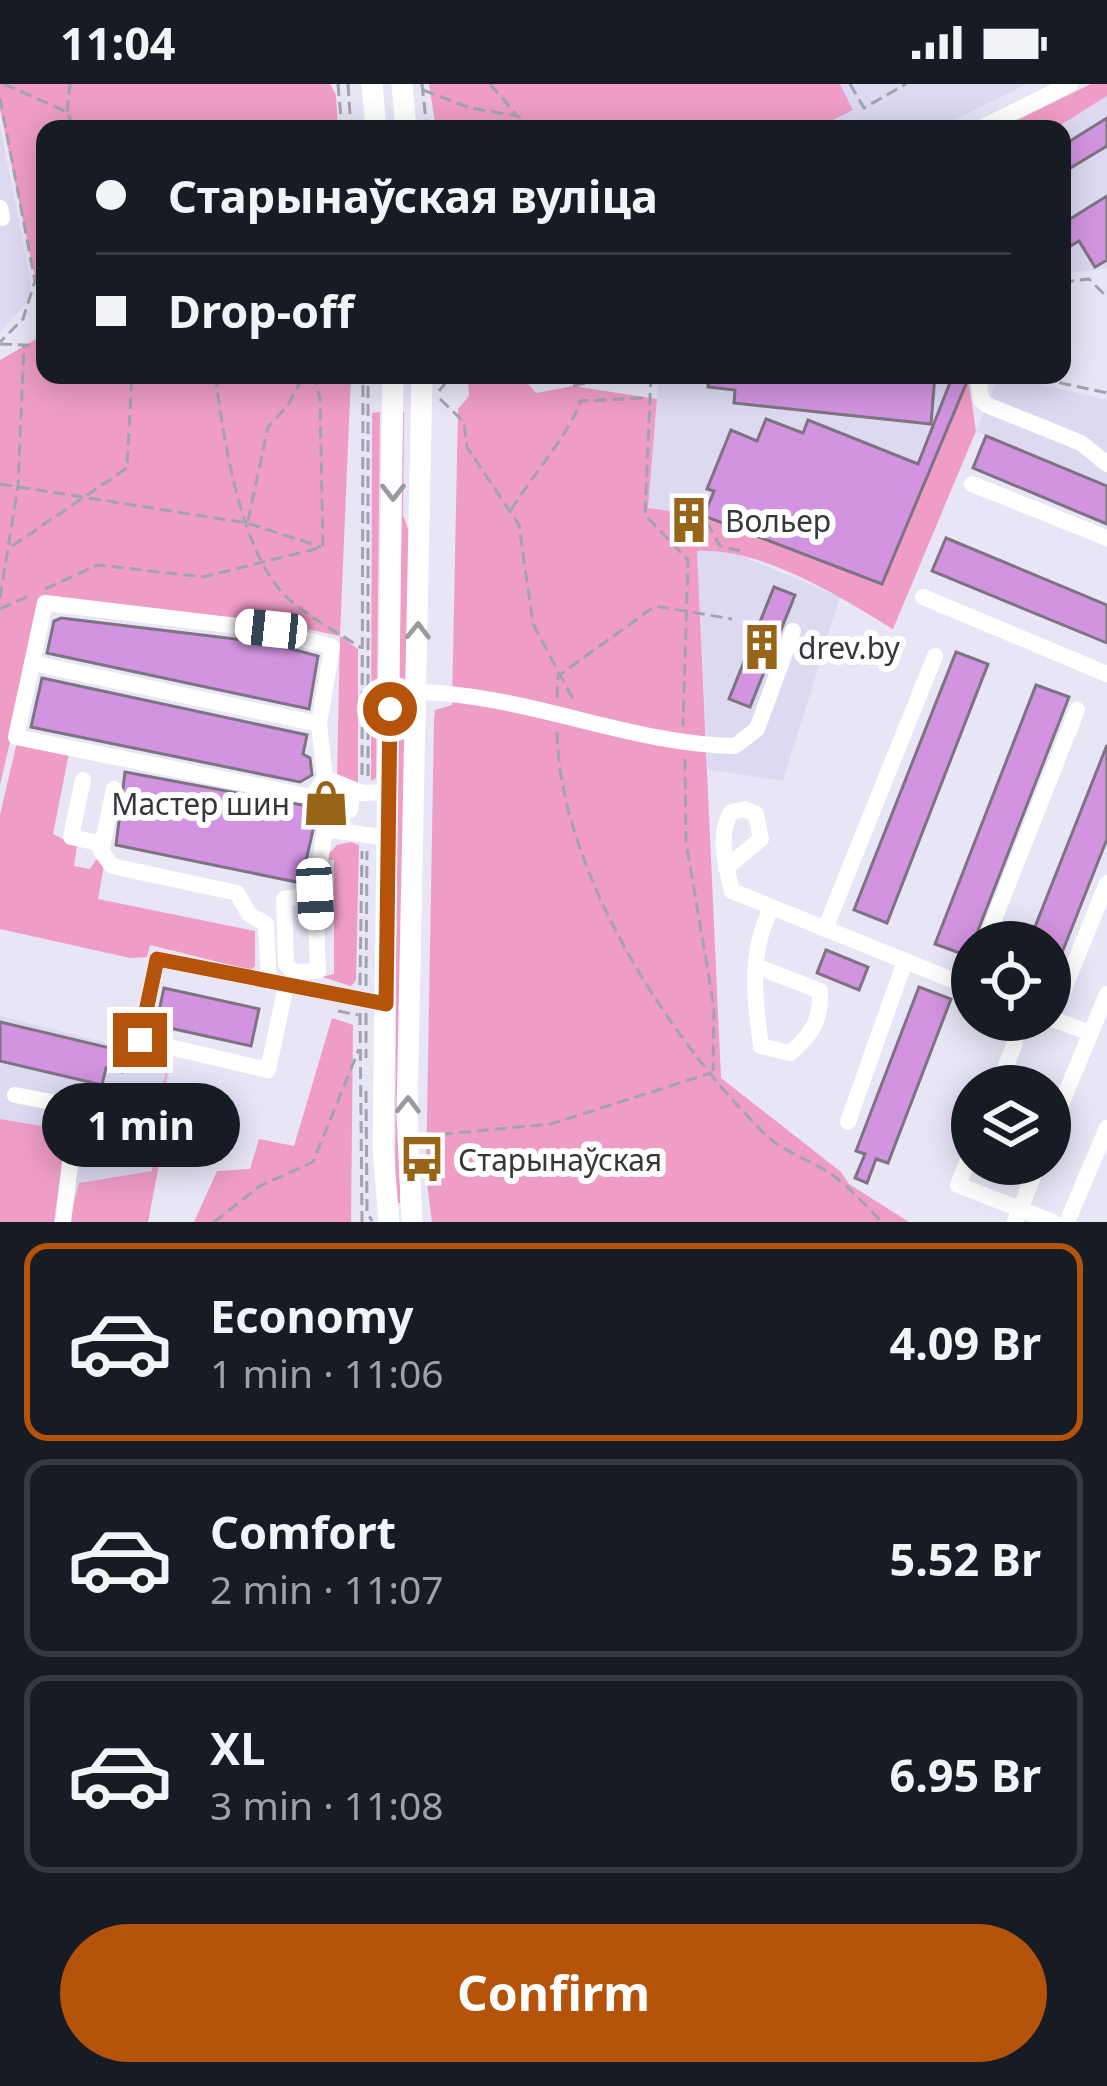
<!DOCTYPE html>
<meta charset="utf-8">
<style>
body{margin:0;font-family:"Noto Sans",sans-serif;background:#20242c;color:#f1f3f6;height:100vh;display:flex;flex-direction:column;font-size:45px;white-space:nowrap}
*{box-sizing:border-box;margin:0}
p{font-size:39px;color:#9ea1a6}
.icon{flex:none;width:66px;height:66px;fill:none;stroke:currentColor;stroke-width:2;stroke-linecap:round;stroke-linejoin:round}
.map{position:relative;height:1138px;overflow:hidden}
.details{display:flex;flex-direction:column;background:#171b24;flex:1}
.details>*{flex:none}
.top-card{position:absolute;left:36px;top:36px;width:1035px;height:264px;border-radius:24px;box-shadow:0 6px 30px #0003;display:grid;align-content:center;height:264px;padding:0 60px;background:#171b24}
.fabs{position:absolute;left:951px;top:837px;display:grid;gap:24px}
.fabs a{display:grid;place-items:center;width:120px;height:120px;border-radius:50%;background:#171b24;box-shadow:0 6px 30px #0003;font-size:60px}
.end{position:absolute;width:54px;height:54px;margin:-27px;border:15px solid #b45309;background:#fff;box-shadow:0 0 0 6px #fff}
.from{border-radius:50%}
.bubble{position:absolute;height:84px;border-radius:42px;background:#171b24;box-shadow:0 6px 30px #0003;font-size:39px;font-weight:700;line-height:84px;text-align:center}
.car{position:absolute;width:36px;height:72px;margin:-36px -18px;border-radius:15px;box-shadow:0 0 9px 3px #0007;background:linear-gradient(#fff 24%,#345 0 40%,#fff 0 76%,#345 0 86%,#fff 0)}
.top-card b{display:flex;align-items:center;gap:42px;height:114px;font-size:45px}
.top-card b+b{border-top:3px solid #363941}
.top-card i{width:30px;height:30px;background:#f1f3f6}
ul{padding:21px 0 0;list-style:none}
li{display:flex;align-items:center;gap:36px;height:198px;margin:0 24px 18px;padding:0 36px;border:6px solid #363941;border-radius:24px}
li div{flex:1}
li b{display:block;font-size:45px}
li em{font-style:normal;font-weight:700}
li.active{border-color:#b45309}
li>.icon{width:108px;height:108px;stroke-width:1.5}
.primary-button{display:flex;gap:24px;margin-top:auto;padding:24px 60px}
.primary-button a{flex:1;height:138px;border-radius:72px;background:#b45309;color:#fff;font-size:48px;font-weight:700;line-height:138px;text-align:center}
.status{display:flex;justify-content:space-between;align-items:center;height:84px;padding:0 60px;background:#171b24;direction:ltr}
.status svg{height:33px;fill:currentColor}
.map>svg:first-child{display:block}
.built{fill:#dcd9f1}
.green{fill:#ef9dc6}
.building{fill:#d294e0;stroke:#7e7481;stroke-width:3}
.lines{fill:none;stroke-linecap:round;stroke-linejoin:round}
.path{stroke:#a3a2af;stroke-width:3;stroke-dasharray:12 6;stroke-linecap:butt}
.minor{stroke:#fff;stroke-width:16}
.major{stroke:#fff;stroke-width:21}
.oneway{stroke:#9b9a9e}
.route{stroke:#b45309;stroke-width:15}
.labels{text-anchor:middle;dominant-baseline:central;stroke-width:12;stroke-linejoin:round;paint-order:stroke}
.poi-label{font-size:30px;fill:#37363d;stroke:#fff;text-anchor:start}
</style>
<div class="status"><b>11:04</b><svg viewBox="0 0 49 12"><path d="M0 12V9h3v3zM5 12V6h3v6zM10 12V3h3v9zM15 12V0h3v12zM26 1h20v11H26zM47 4h2v5h-2z"/></svg></div>
<div class="map">
<svg width="1107" height="1138" viewBox="0 0 1107 1138">
<rect width="100%" height="100%" fill="#e7e5f6"/>
<g class="built">
<path d="M840,0H1027L936,45H815L852,26Z"/>
<path d="M1107,12V184L1062,190V45H1054Z"/>
<path d="M0,42L31,200L28,217L0,248Z"/>
<path d="M692,291L968,295L882,500L704,434L648,425L659,293L687,297Z"/>
<path d="M1000,291L1107,316V401L976,347Z"/>
<path d="M697,466L732,468L840,513L783,697L708,685Z"/>
<path d="M0,932L173,976L158,1037L165,1049L148,1138H0Z"/>
</g>
<g class="green">
<path d="M0,0H330L336,11L338,45H45V243L0,25Z"/>
<path d="M429,0H840L853,26L815,45H436Z"/>
<path d="M1091,0H1107V12L1054,45H999Z"/>
<path d="M45,250V291H351L340,552L358,565V700L337,694L340,552L274,538L44,513L0,701V276Z"/>
<path d="M486,291H520L536,309L573,302L657,315L648,424L704,432L882,500L968,295L976,347L893,545C837,511 763,464 697,467L721,994L841,1088L849,1100L909,1138H432L426,1091L434,637L435,626L452,621L458,325L469,312L468,298Z"/>
<path d="M380,328L376,694L371,697L372,329Z"/>
<path d="M399,328H404L403,431L409,448L400,1119L395,1120Z"/>
<path d="M17,658L69,669L53,750L77,762L74,782L90,785L98,773L104,781L98,815L255,847V882L251,886L150,861L147,873L130,874L0,845V731Z"/>
<path d="M351,758L359,761L356,896L351,902L322,893L334,890V776H323L337,761Z"/>
<path d="M332,934L353,941L351,1138H194L217,1087L250,1085L259,1055L294,1062Z"/>
<path d="M170,976L158,1037L165,1049L148,1138H69L79,1099L152,1087L151,1043Z"/>
<path d="M0,1035L66,1046L54,1138H0Z"/>
</g>
<g class="building">
<path d="M1107,34V62L1062,89V62Z"/>
<path d="M1107,112V176L1095,183L1079,157L1062,167V140Z"/>
<path d="M709,291L790,297V291H935L931,340L734,319L735,306L708,303Z"/>
<path d="M953,291L965,294L966,300L882,500L704,432L714,407L707,405L731,346L757,357L766,335L803,349L808,336L918,380Z"/>
<path d="M986,352L1107,402V440L973,384Z"/>
<path d="M946,454L1107,521V559L932,487Z"/>
<path d="M774,503L795,511L750,623L729,615Z"/>
<path d="M61,534L269,559L318,572L309,625L47,569L54,537Z"/>
<path d="M956,568L988,580L887,839L854,826Z"/>
<path d="M42,594L307,651L303,670L310,674L312,691L300,698L31,643Z"/>
<path d="M1036,601L1069,613L968,872L935,860Z"/>
<path d="M1107,661V755L1050,899V858H1029Z"/>
<path d="M125,688L318,724L301,799L116,761Z"/>
<path d="M826,866L868,883L859,906L817,889Z"/>
<path d="M919,903L951,915L888,1079L876,1075L867,1099L855,1094L865,1070L856,1067Z"/>
<path d="M164,904L259,925L251,962L156,941Z"/>
<path d="M0,938L127,968L122,988L106,984L102,1001L0,977Z"/>
</g>
<g class="lines">
<g class="path">
<path d="M4,0L67,28L74,45"/>
<path d="M338,0L342,45"/>
<path d="M348,0L351,45"/>
<path d="M422,0L427,45"/>
<path d="M490,0L516,30"/>
<path d="M850,0L864,24L906,0"/>
<path d="M423,6L470,24L518,32L533,45"/>
<path d="M0,14L35,197L23,235L0,258"/>
<path d="M67,28L70,0"/>
<path d="M1062,198L1089,195L1107,213"/>
<path d="M0,260L45,262"/>
<path d="M215,291C224,354 240,474 291,517C312,535 339,549 361,564"/>
<path d="M651,291L645,431L688,476L683,642"/>
<path d="M1024,291L1107,309"/>
<path d="M573,302L622,291"/>
<path d="M439,307L452,291"/>
<path d="M440,315L464,338L467,363L519,441L533,540L575,619"/>
<path d="M0,400L247,439L321,463"/>
<path d="M511,426C527,399 575,342 580,317L643,314"/>
<path d="M694,426L704,433L720,462L745,468"/>
<path d="M248,437L268,343L288,321L304,291"/>
<path d="M12,462L127,384L132,291"/>
<path d="M45,505L98,481L203,493L323,463L320,315L314,291"/>
<path d="M0,514L18,402L24,262"/>
<path d="M0,525L31,511"/>
<path d="M557,614L558,592L655,522L732,535"/>
<path d="M557,648C560,787 669,956 765,1050C784,1069 814,1077 835,1093C852,1106 867,1123 882,1138"/>
<path d="M685,675L686,758L714,923L713,987"/>
<path d="M362,691L363,291"/>
<path d="M368,692V291"/>
<path d="M360,901L362,767"/>
<path d="M366,902L367,767"/>
<path d="M338,927L358,931"/>
<path d="M360,929L362,1138"/>
<path d="M366,929V974"/>
<path d="M366,1007L367,1128L372,1137"/>
<path d="M423,1052L551,1040L711,989"/>
<path d="M214,1138L260,1102L313,1078L359,965"/>
</g>
<g class="minor">
<path d="M979,45L1070,0"/>
<path d="M0,124L2,134"/>
<path d="M978,291L981,316L987,321L1081,359L1107,380"/>
<path d="M972,400L1107,454"/>
<path d="M923,513L1107,590"/>
<path d="M45,519L271,546L332,563L319,640L325,694L312,713L16,653Z"/>
<path d="M32,579L319,640"/>
<path d="M417,608C527,610 627,660 735,662L757,645L793,547"/>
<path d="M325,694L362,709L389,708"/>
<path d="M83,696L71,753L103,760"/>
<path d="M114,705L101,767L112,782L237,809L249,830L266,840L269,898"/>
<path d="M344,724L350,726L353,706"/>
<path d="M726,784L761,755L756,730L745,725L731,728C717,751 726,782 732,807L972,904"/>
<path d="M315,810L284,815L286,880L293,888L318,887L315,810L325,745L388,754"/>
<path d="M825,845L935,572"/>
<path d="M985,858L1077,626"/>
<path d="M756,882L820,907C821,937 812,951 790,969L761,962C754,914 749,865 772,823"/>
<path d="M286,902L268,986L140,956L157,875L386,920"/>
<path d="M1062,910L1107,799"/>
<path d="M1050,934L1087,948"/>
<path d="M998,1002L1015,959"/>
<path d="M15,1011L77,1023L63,1138"/>
<path d="M77,1023L140,1035"/>
<path d="M848,1038L905,877"/>
<path d="M1050,1047L1107,910"/>
<path d="M972,1066L958,1101L1053,1138"/>
<path d="M1015,1138L1038,1080"/>
<path d="M1067,1138L1107,1044"/>
</g>
<g class="major">
<path d="M372,0L376,45"/>
<path d="M402,0L406,45"/>
<path d="M389,1138L383,1064L393,291"/>
<path d="M412,1138L407,1030L422,291"/>
</g>
</g>
<defs><path id="oneway-chevron" d="M-2-3.5L2.5 0L-2 3.5" fill="none" stroke-width="1.6" stroke-linecap="round" stroke-linejoin="round" transform="scale(3)"/></defs>
<g class="oneway">
<use href="#oneway-chevron" transform="translate(393 408) rotate(90)"/>
<use href="#oneway-chevron" transform="translate(418 547) rotate(-89)"/>
<use href="#oneway-chevron" transform="translate(408 1021) rotate(-89)"/>
</g>
<g class="lines">
<path class="route" d="M140,956L157,875L386,920L390,625"/>
</g>
<defs>
<symbol id="building-bare" viewBox="-9 -9 18 18"><path d="M-4-6H4V6H1V3H-1V6H-4ZM-2.5-4.3h1.7v1.8h-1.7ZM.8-4.3h1.7v1.8H.8ZM-2.5-1h1.7V.8h-1.7ZM.8-1h1.7V.8H.8Z" fill="#976518" stroke="#fff" stroke-width="2.5" paint-order="stroke"/></symbol>
<symbol id="shop-bare" viewBox="-9 -9 18 18"><path d="M-5-2.5h2.3a2.7 3.5 0 0 1 5.4 0H5L5.5 6h-11ZM-1.5-2.5h3a1.5 2.3 0 0 0-3 0Z" fill="#976518" stroke="#fff" stroke-width="2.5" paint-order="stroke"/></symbol>
<symbol id="bus-bare" viewBox="-9 -9 18 18"><path d="M-5-6H5V4H4V6H2V4H-2V6H-4V4H-5ZM-3.5-4V0h7V-4ZM-3.5 1.2v1.5H-2V1.2ZM2 1.2v1.5H3.5V1.2Z" fill="#976518" stroke="#fff" stroke-width="2.5" paint-order="stroke"/></symbol>
</defs>
<g fill-rule="evenodd">
<use href="#building-bare" x="656" y="403" width="66" height="66"/>
<use href="#building-bare" x="729" y="530" width="66" height="66"/>
<use href="#shop-bare" x="293" y="686" width="66" height="66"/>
<use href="#bus-bare" x="389" y="1042" width="66" height="66"/>
</g>
<g class="labels">
<g class="poi-label">
<text x="725" y="436">Вольер</text>
<text x="798" y="563">drev.by</text>
<text x="290" y="719" text-anchor="end">Мастер шин</text>
<text x="458" y="1075">Старынаўская</text>
</g>
</g>
</svg>
<div class="fabs">
<a><svg class="icon" aria-label="locate" viewBox="0 0 24 24"><circle cx="12" cy="12" r="6"/><path d="M12 2v4M12 18v4M2 12h4M18 12h4"/></svg></a>
<a><svg class="icon" aria-label="layers" viewBox="0 0 24 24"><path d="M12 4l9 5-9 5-9-5zM3 14l9 5 9-5"/></svg></a>
</div>
<i class="end from" style="left:390px;top:625px"></i>
<i class="end" style="left:140px;top:956px"></i>
<div class="bubble" style="left:42px;top:999px;width:198px">1 min</div>
<i class="car" style="left:271px;top:545px;rotate:276deg"></i>
<i class="car" style="left:315px;top:810px;rotate:177deg"></i>
<div class="top-card">
<b><i class="from"></i>Старынаўская вуліца</b>
<b><i></i>Drop-off</b>
</div>
</div>
<section class="details">
<ul>
<li class="active"><svg class="icon" aria-label="car" viewBox="0 0 24 24"><path d="M5 17H2v-5l4-1 3-4h7l3 4 3 1v5h-3M9 17h6M6 11h13"/><circle cx="7" cy="17" r="2"/><circle cx="17" cy="17" r="2"/></svg><div><b>Economy</b><p>1 min · 11:06</p></div><em>4.09 Br</em></li>
<li><svg class="icon" aria-label="car" viewBox="0 0 24 24"><path d="M5 17H2v-5l4-1 3-4h7l3 4 3 1v5h-3M9 17h6M6 11h13"/><circle cx="7" cy="17" r="2"/><circle cx="17" cy="17" r="2"/></svg><div><b>Comfort</b><p>2 min · 11:07</p></div><em>5.52 Br</em></li>
<li><svg class="icon" aria-label="car" viewBox="0 0 24 24"><path d="M5 17H2v-5l4-1 3-4h7l3 4 3 1v5h-3M9 17h6M6 11h13"/><circle cx="7" cy="17" r="2"/><circle cx="17" cy="17" r="2"/></svg><div><b>XL</b><p>3 min · 11:08</p></div><em>6.95 Br</em></li>
</ul>
<div class="primary-button"><a>Confirm</a></div>
</section>
